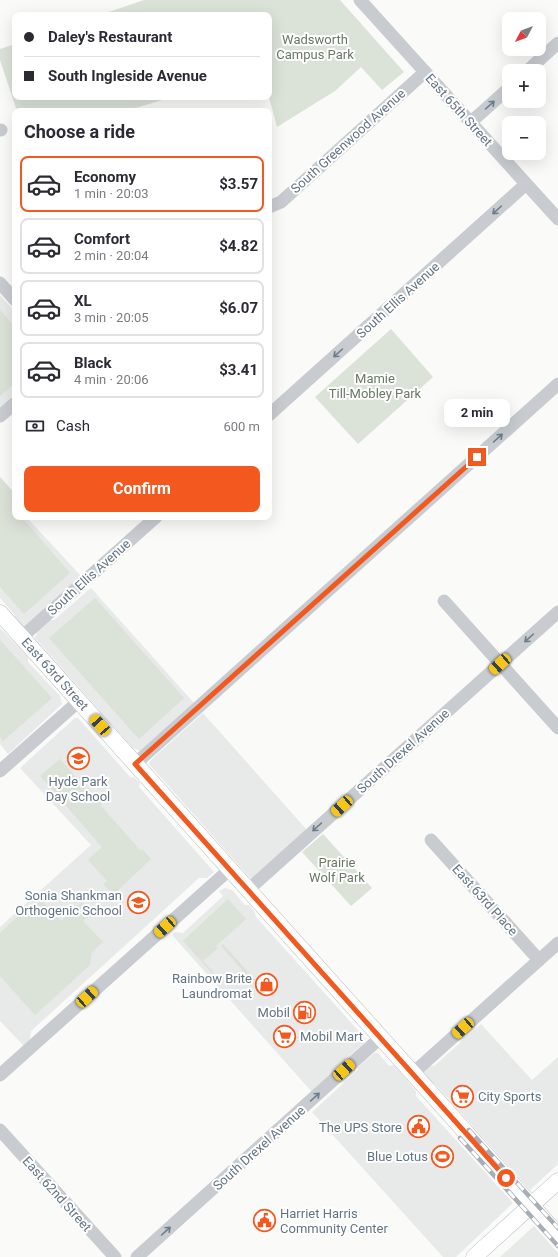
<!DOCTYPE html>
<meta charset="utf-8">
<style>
body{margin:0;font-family:Roboto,sans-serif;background:#f2f2f3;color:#2b2b33;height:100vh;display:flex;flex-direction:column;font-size:15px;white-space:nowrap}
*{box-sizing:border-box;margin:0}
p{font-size:13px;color:#7c7c81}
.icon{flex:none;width:22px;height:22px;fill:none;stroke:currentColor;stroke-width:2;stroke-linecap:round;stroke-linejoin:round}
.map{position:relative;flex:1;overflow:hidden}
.details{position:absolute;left:12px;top:108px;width:260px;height:412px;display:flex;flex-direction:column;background:#fff;border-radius:8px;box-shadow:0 4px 16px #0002}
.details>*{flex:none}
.top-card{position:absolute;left:12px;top:12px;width:260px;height:88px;border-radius:8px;box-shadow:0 4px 16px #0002;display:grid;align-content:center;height:88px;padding:0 12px;background:#fff}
.needle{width:26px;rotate:229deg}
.controls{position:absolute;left:502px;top:12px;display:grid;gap:8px}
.controls a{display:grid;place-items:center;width:44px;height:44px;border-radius:8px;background:#fff;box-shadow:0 4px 16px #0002;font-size:20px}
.end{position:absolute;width:18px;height:18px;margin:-9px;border:5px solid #f3581f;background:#fff;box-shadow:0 0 0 2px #fff}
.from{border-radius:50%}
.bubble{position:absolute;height:28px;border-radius:8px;background:#fff;box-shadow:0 4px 16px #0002;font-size:13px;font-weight:700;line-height:28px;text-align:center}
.car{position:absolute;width:12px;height:24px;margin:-12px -6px;border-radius:5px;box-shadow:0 0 3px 1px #0007;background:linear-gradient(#f5c518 24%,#345 0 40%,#f5c518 0 76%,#345 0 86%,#f5c518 0)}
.top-card b{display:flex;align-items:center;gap:14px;height:38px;font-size:15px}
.top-card b+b{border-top:1px solid #e1e1e2}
.top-card i{width:10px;height:10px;background:#2b2b33}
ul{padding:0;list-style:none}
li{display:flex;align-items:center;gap:12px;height:56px;margin:0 8px 6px;padding:0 4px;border:2px solid #e1e1e2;border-radius:8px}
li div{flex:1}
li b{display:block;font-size:15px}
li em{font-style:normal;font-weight:700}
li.on{border-color:#f3581f}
li>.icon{width:36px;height:36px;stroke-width:1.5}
h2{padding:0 12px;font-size:18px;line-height:48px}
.pay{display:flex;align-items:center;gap:10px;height:44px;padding:0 12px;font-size:15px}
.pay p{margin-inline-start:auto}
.primary-button{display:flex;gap:8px;margin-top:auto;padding:8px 12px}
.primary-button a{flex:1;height:46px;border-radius:8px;background:#f3581f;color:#fff;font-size:16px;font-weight:700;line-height:46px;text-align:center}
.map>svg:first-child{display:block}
.built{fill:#e8e9e9}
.green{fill:#dbe2d8}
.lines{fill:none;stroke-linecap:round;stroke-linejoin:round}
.major-casing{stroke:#babfc3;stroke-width:17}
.minor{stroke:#c8ccd0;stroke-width:13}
.major{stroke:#fff;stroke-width:16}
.rail-casing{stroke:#a7aeb5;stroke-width:4.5}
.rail{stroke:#fff;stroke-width:3;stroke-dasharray:9;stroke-linecap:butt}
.oneway{stroke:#6c7e8c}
.route{stroke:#f3581f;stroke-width:5}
.labels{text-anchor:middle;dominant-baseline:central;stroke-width:4;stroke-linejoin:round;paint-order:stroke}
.park-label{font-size:13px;fill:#667c62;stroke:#fff}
.street-label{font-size:13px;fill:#627585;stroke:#fff}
.poi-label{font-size:13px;fill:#627585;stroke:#fff;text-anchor:end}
</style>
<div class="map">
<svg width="558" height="1257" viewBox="0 0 558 1257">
<rect width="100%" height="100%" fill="#fafaf8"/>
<g class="built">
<path d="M0,295L15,312V394L0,407Z"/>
<path d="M0,477L15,494V517H32L29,520L81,576L43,609L44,612L27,627H22L15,619V615L0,598Z"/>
<path d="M91,588L194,703L140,751L133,748L35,638L37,632L50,620H54Z"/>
<path d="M0,628L28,657V662L60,696L62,704L8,754L0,744Z"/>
<path d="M203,713L307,830L252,878L249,877L149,764L151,760Z"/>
<path d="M75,718H78L131,778L134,777L140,783L139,787L214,872L207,878H199L31,1031L30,1040L24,1046L0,1021V927L91,845L20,768Z"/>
<path d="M225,888L232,890L245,905H249L254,911L256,917L365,1038L363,1044L312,1092L172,935L175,932L183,933L223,896L219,891Z"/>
<path d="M481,1024L532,1080L558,1057V1164L530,1190L435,1084L430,1083L423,1073L424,1070L429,1066H434Z"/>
<path d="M374,1053H378L389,1066L394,1065L416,1091V1096L513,1203L456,1257H443L312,1112L358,1070V1067Z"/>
<path d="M534,1226L558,1253V1257H500Z"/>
</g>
<g class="green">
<path d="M144,0H340L404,72L382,90L361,67L335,91L277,127L269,97V15H100Z"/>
<path d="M15,44V97H172L126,111H17L0,60V49Z"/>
<path d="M0,310L15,327V383L0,396Z"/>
<path d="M391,329L433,377L358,444L315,397Z"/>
<path d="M0,477L15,494V517H27L24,520L70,573L24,614L0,587Z"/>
<path d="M95,598L184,698L139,739L49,638Z"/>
<path d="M0,640L52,698L3,741L0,737Z"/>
<path d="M60,759L94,798L96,797L102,804L101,806L141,851L142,849L151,859L113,895L103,884L107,881L88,860L102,847L40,776Z"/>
<path d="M323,834L372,888L351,906L302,852Z"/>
<path d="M228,899L246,919L216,946L218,948L203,961L214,973L213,974L183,941Z"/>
<path d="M42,901L61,921L82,902L92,914L83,921L103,942L92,952L90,965L35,1015L0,976V933L27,908Z"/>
<path d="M223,944L259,984L256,986L221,946Z"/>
</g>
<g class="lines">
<defs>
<g id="major">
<path d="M0,613L558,1235"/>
<path d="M474,1257L558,1181"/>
</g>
</defs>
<use href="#major" class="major-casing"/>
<g class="minor">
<path d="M360,0L558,219"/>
<path d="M527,71L558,43"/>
<path d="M471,122L509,88"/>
<path d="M0,130H1"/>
<path d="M269,207L281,202L425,72"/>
<path d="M0,283L15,300"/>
<path d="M269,415L526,184"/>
<path d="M0,416L15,403"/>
<path d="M444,601L558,728"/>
<path d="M22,637L156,517"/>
<path d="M135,764L558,384"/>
<path d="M0,771L79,701"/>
<path d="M431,840L539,960"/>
<path d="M248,890L558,612"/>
<path d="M412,1074L558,943"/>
<path d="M0,1075L230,869"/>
<path d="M0,1130L115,1257"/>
<path d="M137,1257L380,1038"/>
</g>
<use href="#major" class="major"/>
<defs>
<g id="rail">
<path d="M469,1130L558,1228"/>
<path d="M460,1138L558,1246"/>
</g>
</defs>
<use href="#rail" class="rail-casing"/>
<use href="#rail" class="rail"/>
</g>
<defs><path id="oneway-shaft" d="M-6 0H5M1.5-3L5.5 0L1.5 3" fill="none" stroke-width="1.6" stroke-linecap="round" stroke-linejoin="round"/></defs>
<g class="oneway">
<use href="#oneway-shaft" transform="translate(490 105) rotate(-42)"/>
<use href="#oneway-shaft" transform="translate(497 210) rotate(138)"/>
<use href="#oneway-shaft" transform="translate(338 353) rotate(138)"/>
<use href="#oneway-shaft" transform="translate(498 438) rotate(-42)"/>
<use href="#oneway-shaft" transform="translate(529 638) rotate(138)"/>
<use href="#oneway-shaft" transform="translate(317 827) rotate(138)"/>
<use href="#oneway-shaft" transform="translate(315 1097) rotate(-42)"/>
<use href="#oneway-shaft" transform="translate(166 1231) rotate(-42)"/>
</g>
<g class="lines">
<path class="route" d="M477,457L135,764L506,1178"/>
</g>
<defs>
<symbol id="school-ring" viewBox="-11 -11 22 22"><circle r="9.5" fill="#fff" stroke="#f3581f" stroke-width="1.5"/><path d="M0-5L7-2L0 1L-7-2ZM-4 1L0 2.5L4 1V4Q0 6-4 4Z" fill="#f3581f"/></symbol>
<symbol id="shop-ring" viewBox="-11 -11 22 22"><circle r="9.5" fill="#fff" stroke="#f3581f" stroke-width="1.5"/><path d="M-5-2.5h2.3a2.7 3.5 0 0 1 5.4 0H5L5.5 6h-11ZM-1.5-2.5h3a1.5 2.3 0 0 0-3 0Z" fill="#f3581f"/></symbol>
<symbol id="fuel-ring" viewBox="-11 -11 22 22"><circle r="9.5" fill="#fff" stroke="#f3581f" stroke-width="1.5"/><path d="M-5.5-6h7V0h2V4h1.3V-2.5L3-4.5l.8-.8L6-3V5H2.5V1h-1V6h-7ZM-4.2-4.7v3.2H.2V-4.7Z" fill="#f3581f"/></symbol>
<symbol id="supermarket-ring" viewBox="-11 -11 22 22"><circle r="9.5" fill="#fff" stroke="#f3581f" stroke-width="1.5"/><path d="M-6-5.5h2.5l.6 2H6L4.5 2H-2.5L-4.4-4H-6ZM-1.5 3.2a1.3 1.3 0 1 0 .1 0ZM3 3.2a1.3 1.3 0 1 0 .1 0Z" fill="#f3581f"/></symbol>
<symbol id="civic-ring" viewBox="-11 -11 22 22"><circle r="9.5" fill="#fff" stroke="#f3581f" stroke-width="1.5"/><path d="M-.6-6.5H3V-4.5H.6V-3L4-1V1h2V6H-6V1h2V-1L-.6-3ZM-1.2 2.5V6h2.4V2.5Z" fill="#f3581f"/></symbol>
<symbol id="stadium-ring" viewBox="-11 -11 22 22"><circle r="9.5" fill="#fff" stroke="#f3581f" stroke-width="1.5"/><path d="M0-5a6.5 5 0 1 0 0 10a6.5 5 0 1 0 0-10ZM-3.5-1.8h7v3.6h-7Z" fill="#f3581f"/></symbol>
</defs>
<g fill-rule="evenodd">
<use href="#school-ring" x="66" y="746" width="25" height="25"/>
<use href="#school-ring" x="126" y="890" width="25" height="25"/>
<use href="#shop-ring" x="254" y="972" width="25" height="25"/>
<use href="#fuel-ring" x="292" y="1000" width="25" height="25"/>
<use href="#supermarket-ring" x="272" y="1024" width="25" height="25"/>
<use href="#supermarket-ring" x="450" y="1084" width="25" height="25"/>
<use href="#civic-ring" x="406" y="1114" width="25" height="25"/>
<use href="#stadium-ring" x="430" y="1144" width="25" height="25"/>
<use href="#civic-ring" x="252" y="1208" width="25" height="25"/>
</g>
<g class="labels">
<g class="park-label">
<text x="315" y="39">Wadsworth<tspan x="315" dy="15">Campus Park</tspan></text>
<text x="375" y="378">Mamie<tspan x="375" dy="15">Till-Mobley Park</tspan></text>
<text x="337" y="862">Prairie<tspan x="337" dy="15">Wolf Park</tspan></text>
</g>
<g class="street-label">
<text transform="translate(459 110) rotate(48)">East 65th Street</text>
<text transform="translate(348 141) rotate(-42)">South Greenwood Avenue</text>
<text transform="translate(398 300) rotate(-42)">South Ellis Avenue</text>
<text transform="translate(89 577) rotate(-42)">South Ellis Avenue</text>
<text transform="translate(55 674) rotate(48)">East 63rd Street</text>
<text transform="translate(403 751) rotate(-42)">South Drexel Avenue</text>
<text transform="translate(485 900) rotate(48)">East 63rd Place</text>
<text transform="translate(259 1148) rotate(-42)">South Drexel Avenue</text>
<text transform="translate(57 1194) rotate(48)">East 62nd Street</text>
</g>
<g class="poi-label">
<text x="78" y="781" text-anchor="middle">Hyde Park<tspan x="78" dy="15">Day School</tspan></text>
<text x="122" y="895">Sonia Shankman<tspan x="122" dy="15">Orthogenic School</tspan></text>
<text x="252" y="978">Rainbow Brite<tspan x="252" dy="15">Laundromat</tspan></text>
<text x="290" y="1012">Mobil</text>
<text x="300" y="1036" text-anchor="start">Mobil Mart</text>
<text x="478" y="1096" text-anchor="start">City Sports</text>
<text x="402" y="1127">The UPS Store</text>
<text x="428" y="1156">Blue Lotus</text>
<text x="280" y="1213" text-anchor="start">Harriet Harris<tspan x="280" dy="15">Community Center</tspan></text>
</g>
</g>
</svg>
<div class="controls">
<a><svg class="needle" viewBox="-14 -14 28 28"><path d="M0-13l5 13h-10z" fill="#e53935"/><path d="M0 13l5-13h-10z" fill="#7c7c81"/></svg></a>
<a>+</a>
<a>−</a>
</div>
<i class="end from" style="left:506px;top:1178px"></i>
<i class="end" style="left:477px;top:457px"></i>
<div class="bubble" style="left:444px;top:399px;width:66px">2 min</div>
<i class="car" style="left:500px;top:664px;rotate:228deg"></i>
<i class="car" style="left:100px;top:725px;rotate:318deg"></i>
<i class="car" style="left:342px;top:806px;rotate:228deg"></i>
<i class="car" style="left:165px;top:927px;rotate:228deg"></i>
<i class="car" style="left:87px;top:997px;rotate:48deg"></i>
<i class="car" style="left:463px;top:1028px;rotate:228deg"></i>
<i class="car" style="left:344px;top:1070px;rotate:48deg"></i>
<div class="top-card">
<b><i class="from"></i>Daley's Restaurant</b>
<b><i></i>South Ingleside Avenue</b>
</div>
<section class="details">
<h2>Choose a ride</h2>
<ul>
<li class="on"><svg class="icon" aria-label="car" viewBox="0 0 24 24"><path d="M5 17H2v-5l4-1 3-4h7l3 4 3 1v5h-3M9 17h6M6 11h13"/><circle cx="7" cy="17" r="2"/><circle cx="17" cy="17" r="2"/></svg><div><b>Economy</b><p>1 min · 20:03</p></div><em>$3.57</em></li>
<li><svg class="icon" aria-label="car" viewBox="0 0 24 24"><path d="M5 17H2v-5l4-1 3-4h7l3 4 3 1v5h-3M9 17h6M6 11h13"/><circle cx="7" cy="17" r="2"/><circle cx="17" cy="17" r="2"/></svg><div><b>Comfort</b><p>2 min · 20:04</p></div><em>$4.82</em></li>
<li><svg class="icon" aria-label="car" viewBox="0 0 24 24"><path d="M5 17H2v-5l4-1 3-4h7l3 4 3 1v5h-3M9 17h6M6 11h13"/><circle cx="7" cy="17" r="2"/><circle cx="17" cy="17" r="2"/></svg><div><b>XL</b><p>3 min · 20:05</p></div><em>$6.07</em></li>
<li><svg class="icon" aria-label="car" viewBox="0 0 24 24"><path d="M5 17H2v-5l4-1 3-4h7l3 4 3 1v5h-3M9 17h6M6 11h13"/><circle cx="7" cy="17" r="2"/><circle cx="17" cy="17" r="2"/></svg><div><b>Black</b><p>4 min · 20:06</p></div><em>$3.41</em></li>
</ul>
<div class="pay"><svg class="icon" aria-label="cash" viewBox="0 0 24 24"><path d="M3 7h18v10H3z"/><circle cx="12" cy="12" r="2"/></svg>Cash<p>600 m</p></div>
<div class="primary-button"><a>Confirm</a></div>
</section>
</div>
